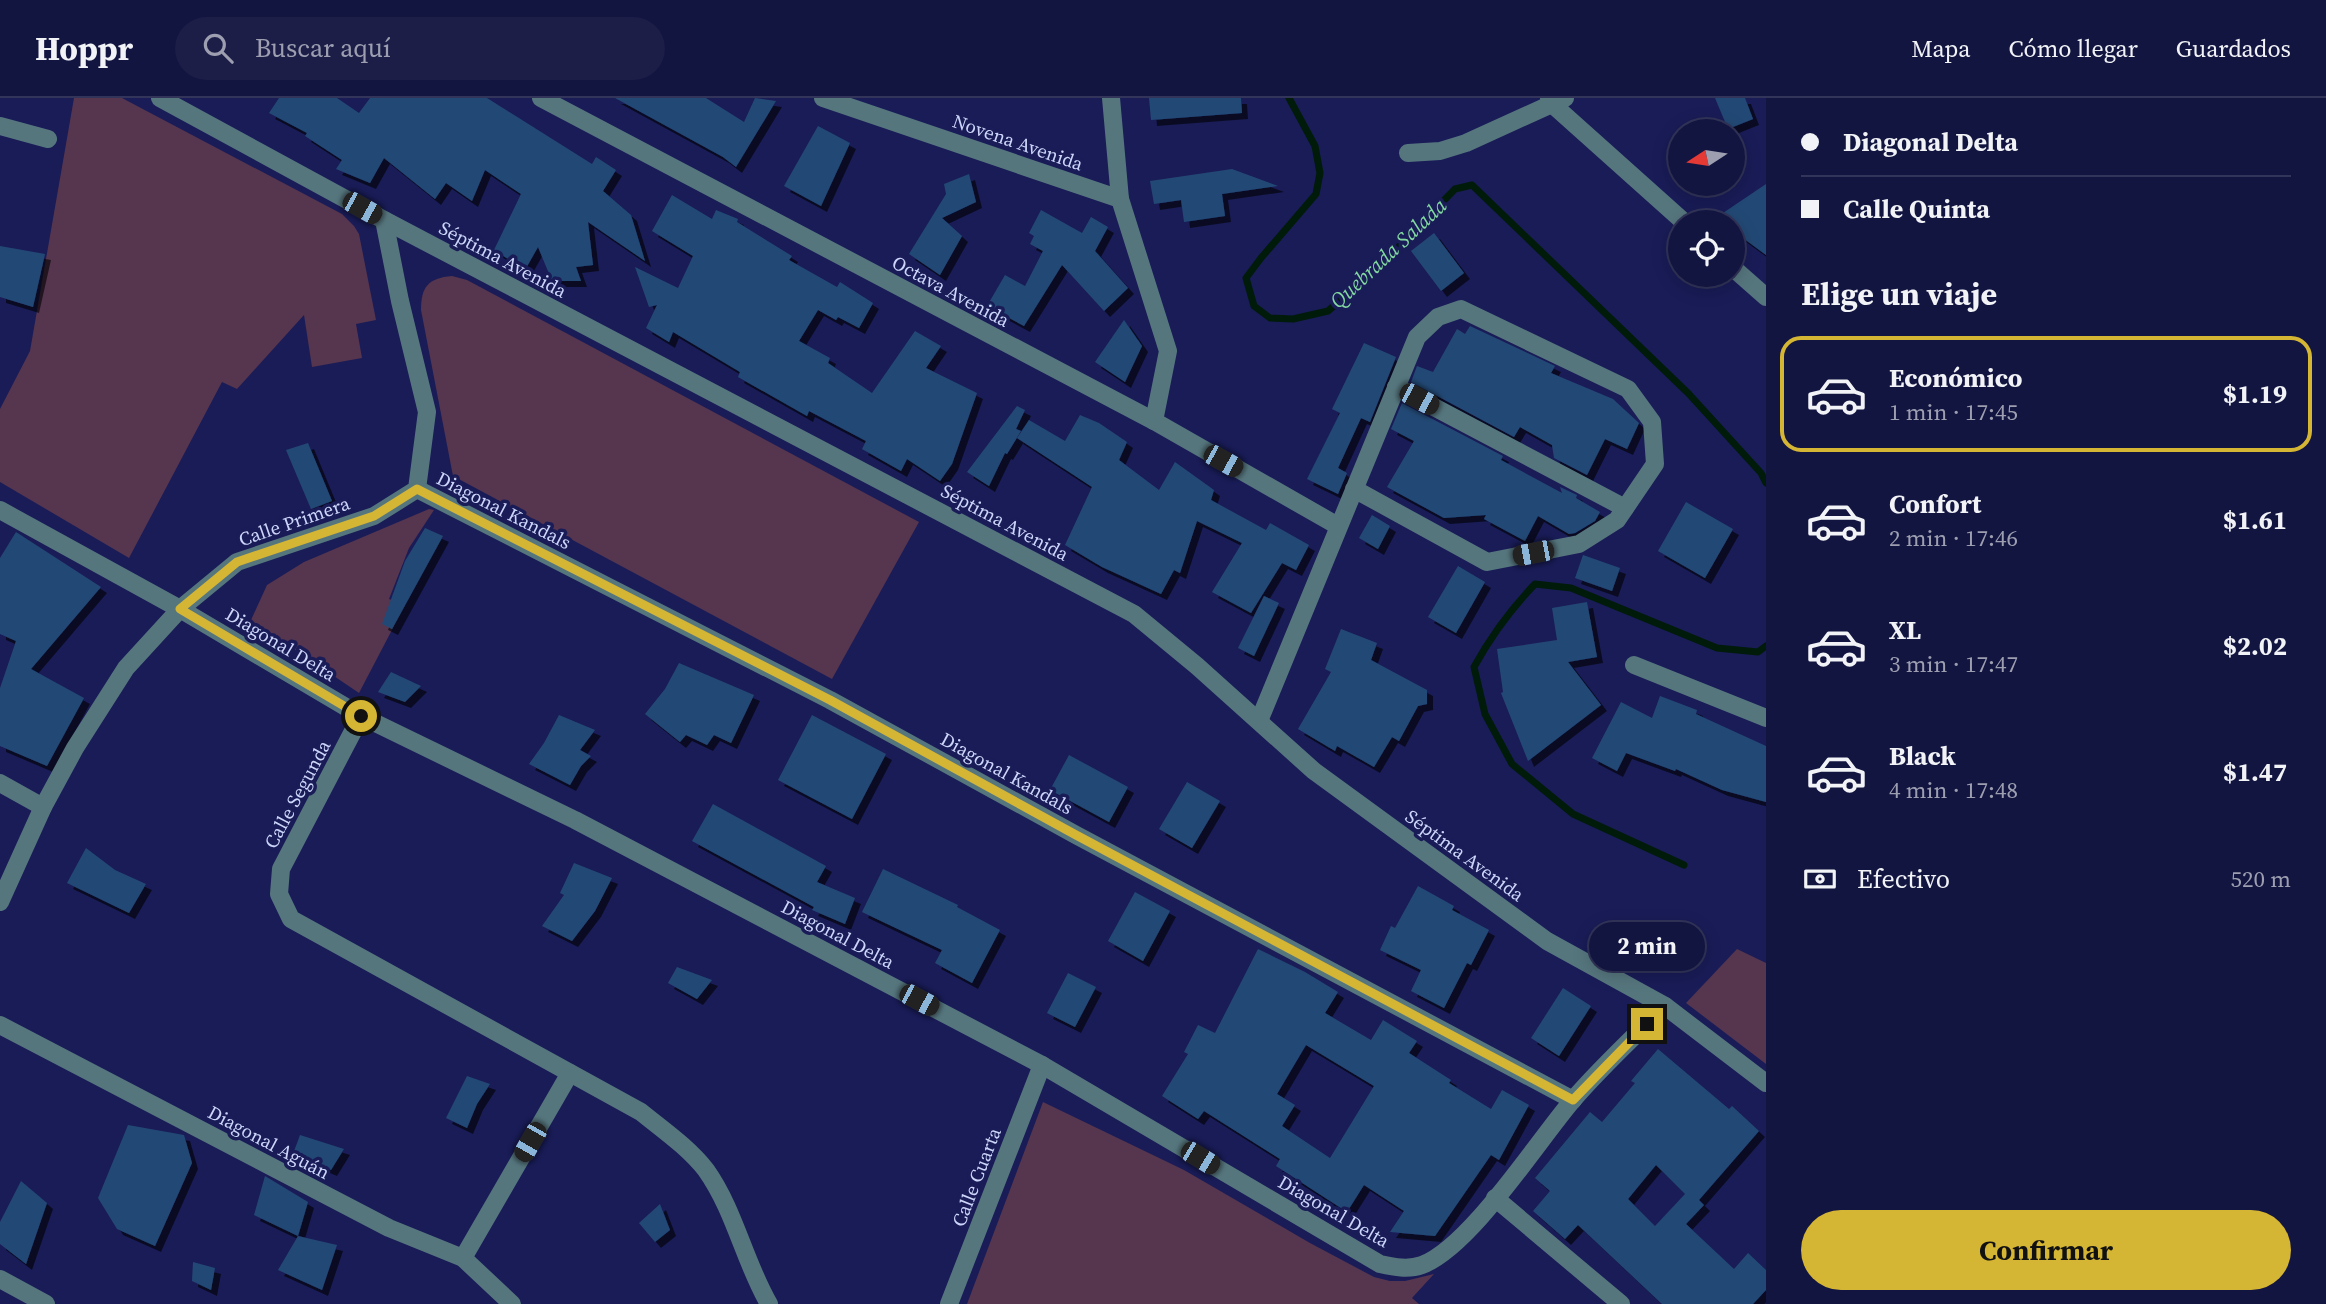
<!DOCTYPE html>
<html lang="es">
<meta charset="utf-8">
<style>
body{margin:0;font-family:"Source Serif 4",serif;background:#1c1e48;color:#f1f3f6;height:100vh;display:flex;flex-direction:column;font-size:26px;white-space:nowrap}
*{box-sizing:border-box;margin:0}
p{font-size:23px;color:#9d9fb1}
.icon{flex:none;width:38px;height:38px;fill:none;stroke:currentColor;stroke-width:2;stroke-linecap:round;stroke-linejoin:round}
.map{position:relative;flex:1;overflow:hidden}
.side{display:flex;flex-direction:column;background:#131541;width:560px}
.side>*{flex:none}
.banner{display:grid;align-content:center;height:154px;padding:0 35px;background:#131541}
.needle{width:46px;rotate:258deg}
.fabs{position:absolute;left:1668px;top:21px;display:grid;gap:14px}
.fabs a{display:grid;place-items:center;width:77px;height:77px;border-radius:50%;background:#131541;box-shadow:0 4px 18px #0003,0 0 0 2px #32345a;font-size:35px}
.end{position:absolute;width:32px;height:32px;margin:-16px;border:9px solid #d5b534;background:#111;box-shadow:0 0 0 4px #111}
.from{border-radius:50%}
.bubble{position:absolute;height:49px;border-radius:24px;background:#131541;box-shadow:0 4px 18px #0003,0 0 0 2px #32345a;font-size:23px;font-weight:700;line-height:49px;text-align:center}
.car{position:absolute;width:21px;height:42px;margin:-21px -10px;border-radius:9px;box-shadow:0 0 5px 2px #0007;background:linear-gradient(#222 24%,#8ab4d8 0 40%,#222 0 76%,#8ab4d8 0 86%,#222 0)}
.banner b{display:flex;align-items:center;gap:24px;height:66px;font-size:26px}
.banner b+b{border-top:2px solid #32345a}
.banner i{width:18px;height:18px;background:#f1f3f6}
ul{padding:0;list-style:none}
li{display:flex;align-items:center;gap:21px;height:116px;margin:0 14px 10px;padding:0 21px;border:4px solid transparent;border-radius:21px}
li div{flex:1}
li b{display:block;font-size:26px}
li em{font-style:normal;font-weight:700}
li.current{border-color:#d5b534}
li>.icon{width:63px;height:63px;stroke-width:1.5}
h2{padding:0 35px;font-size:32px;line-height:84px}
.pay{display:flex;align-items:center;gap:18px;height:77px;padding:0 35px;font-size:26px}
.pay p{margin-inline-start:auto}
.cta{display:flex;gap:14px;margin-top:auto;padding:14px 35px}
.cta a{flex:1;height:80px;border-radius:42px;background:#d5b534;color:#111;font-size:28px;font-weight:700;line-height:80px;text-align:center}
header{display:flex;align-items:center;gap:42px;box-sizing:border-box;height:98px;padding:0 35px;background:#131541;border-bottom:2px solid #32345a}
header strong{font-size:33px}
nav{display:flex;gap:38px;margin-inline-start:auto;font-size:24px}
.search{width:490px;height:63px;background:#1c1e48;display:flex;align-items:center;gap:18px;box-sizing:border-box;padding:0 24px;border-radius:38px;color:#9d9fb1;font-size:26px}
main{display:flex;flex:1;min-height:0}
.map>svg:first-child{display:block}
.green{fill:#56354f}
.lines{fill:none;stroke-linecap:round;stroke-linejoin:round}
.stream{stroke:#001b0a;stroke-width:7}
.building{fill:#244875;fill-rule:evenodd;filter:url(#shadow)}
.minor{stroke:#56767e;stroke-width:18}
.route{stroke:#d5b534;stroke-width:9}
.labels{text-anchor:middle;dominant-baseline:central;stroke-width:7;stroke-linejoin:round;paint-order:stroke}
.street-label{font-size:19px;fill:#ccd5f9;stroke:#191c57}
.water-label{font-size:21px;font-style:italic;fill:#82d8a0;stroke:#191c57}
</style>
<header>
<strong>Hoppr</strong>
<div class="search"><svg class="icon" aria-label="search" viewBox="0 0 24 24"><circle cx="10" cy="10" r="6"/><path d="M15 15l6 6"/></svg>Buscar aquí</div>
<nav><a>Mapa</a><a>Cómo llegar</a><a>Guardados</a></nav>
</header>
<main>
<div class="map">
<svg width="1766" height="1206" viewBox="0 0 1766 1206">
<defs>
<filter id="shadow"><feDropShadow dx="6" dy="6" stdDeviation="0" flood-color="#0009"/></filter>
</defs>
<rect width="100%" height="100%" fill="#191c57"/>
<g class="green">
<path d="M74,0H122L342,116L354,128L359,136L376,222L356,226L362,260L312,269L304,217L237,291L222,284L129,460L0,384V311L30,253Z"/>
<path d="M452,178L467,182L919,424L832,581L453,378L421,212C421,189 428,180 452,178Z"/>
<path d="M429,411L434,412L409,450L389,501L405,507L359,595L251,522L267,487L304,464Z"/>
<path d="M1737,851L1766,865V966L1686,905Z"/>
<path d="M1043,1004L1184,1072L1310,1145L1374,1179L1390,1183H1405L1434,1176L1412,1200L1419,1206H967Z"/>
</g>
<g class="lines">
<g class="stream">
<path d="M1289,0L1315,48L1320,75L1316,96L1261,160L1246,180L1254,208L1270,220L1293,221L1328,213L1383,165L1455,91L1472,87L1688,295L1761,375L1766,385"/>
<path d="M1684,767L1573,716L1512,666L1485,616L1474,569C1491,538 1510,512 1535,486L1571,490L1717,550L1758,554L1766,548"/>
</g>
</g>
<g class="building">
<path d="M279,0H337L359,15L370,0H487L592,66L596,59L616,72L603,93L631,117L645,163L588,124L593,167L576,169L581,183H552L538,149L525,172L494,152L521,96L485,72L472,103L446,85L435,101L384,60L370,85L336,71L342,62L305,38L307,35L269,15Z"/>
<path d="M615,0H706L744,24L755,0L776,3L736,69L723,59Z"/>
<path d="M1149,0H1241L1242,15L1151,22Z"/>
<path d="M1715,0H1745L1753,21L1728,31Z"/>
<path d="M818,28L850,45L821,108L784,88Z"/>
<path d="M1232,71L1278,88L1222,96L1225,118L1184,124L1181,102L1154,106L1150,83Z"/>
<path d="M969,76L976,104L942,120L962,138L940,177L909,156L946,96L944,86Z"/>
<path d="M1766,86V157L1732,132V124H1723L1717,119Z"/>
<path d="M672,97L712,121L716,112L738,121L737,124L792,158L789,162L837,189L840,184L873,205L859,230L838,219L836,222L818,212L799,243L830,260L828,265L872,295L915,233L941,248L926,270L977,295L952,366L940,383L907,361L901,373L862,351L866,343L809,313L807,318L738,279L740,274L673,234L669,244L646,230L657,207L649,209L635,169L678,190L693,158L652,133Z"/>
<path d="M1041,112L1082,135L1091,119L1108,129L1095,153L1128,190L1104,213L1062,167L1024,228L987,208L1005,177L1025,188L1043,153L1030,146L1034,138L1029,135Z"/>
<path d="M1434,135L1464,175L1441,193L1411,153Z"/>
<path d="M0,148L45,156L33,209L0,199Z"/>
<path d="M1124,222L1142,248L1125,284L1095,264Z"/>
<path d="M1470,228L1555,268L1551,275L1613,301L1639,325L1627,351L1605,341L1587,377L1554,360L1552,347L1520,329L1514,339L1411,284L1417,268L1433,274L1457,231L1465,236Z"/>
<path d="M1364,245L1396,259L1370,324L1361,320L1338,370L1347,375L1338,396L1307,381L1340,315L1332,311Z"/>
<path d="M1402,305L1503,358L1501,362L1562,395L1560,389L1577,397L1576,400L1600,414L1595,423L1575,435L1569,436L1538,418L1525,443L1484,421L1486,417L1444,420L1387,389L1414,343L1391,331Z"/>
<path d="M1017,308L1025,312L1016,331L1021,333L1007,356L1005,355L989,388L967,374Z"/>
<path d="M1080,317L1099,325L1127,344L1119,362L1159,392L1175,364L1214,392L1211,402L1266,432L1270,425L1309,447L1296,472L1282,465L1251,515L1212,494L1242,445L1197,423L1180,475L1174,472L1161,496L1102,469L1065,447L1092,389L1017,340L1029,322L1065,343Z"/>
<path d="M308,345L332,403L311,411L286,352Z"/>
<path d="M1686,404L1733,431L1705,480L1658,453Z"/>
<path d="M1372,417L1390,428L1378,451L1359,440Z"/>
<path d="M425,430L443,438L392,531L382,526L405,463Z"/>
<path d="M16,434L101,489L31,571L84,600L47,668L0,648V590L16,543L0,536V460Z"/>
<path d="M1583,457L1620,470L1612,493L1575,480Z"/>
<path d="M1458,468L1485,484L1456,535L1428,519Z"/>
<path d="M1264,498L1279,505L1254,558L1238,550Z"/>
<path d="M1587,504L1597,559L1568,564L1601,607L1528,663L1501,595L1503,594L1497,551L1557,542L1552,510Z"/>
<path d="M1341,531L1377,545L1371,562L1427,592V606L1418,608L1399,643L1392,639L1374,669L1337,648L1335,653L1298,631L1331,574L1325,571Z"/>
<path d="M679,565L754,597L731,645L714,637L707,647L686,637L680,644L645,616L665,591Z"/>
<path d="M391,574L421,588L405,604L378,594Z"/>
<path d="M1660,598L1697,612L1696,616L1766,648V704L1722,692L1676,671L1675,673L1626,655L1617,673L1592,660L1621,604L1652,620Z"/>
<path d="M559,617L595,632L580,652L591,658L581,668L570,687L529,666L544,645Z"/>
<path d="M812,617L886,656L852,721L778,682Z"/>
<path d="M1069,657L1128,689L1109,724L1050,692Z"/>
<path d="M1187,684L1220,703L1192,750L1159,731Z"/>
<path d="M713,706L826,768L817,784L855,800L845,826L812,812L814,809L692,743Z"/>
<path d="M86,750L115,772L146,786L129,815L67,785Z"/>
<path d="M574,765L612,780L595,813L572,843L542,828L564,797L560,795Z"/>
<path d="M883,771L958,807L957,809L1000,832L972,885L935,865L942,852L862,814Z"/>
<path d="M1418,788L1454,808L1452,812L1489,832L1471,867L1467,865L1444,910L1411,893L1421,872L1380,852L1391,828L1395,830Z"/>
<path d="M1135,794L1170,813L1143,863L1108,843Z"/>
<path d="M1258,851L1305,874L1338,894L1325,915L1371,942L1383,922L1417,943L1409,955L1451,982L1449,985L1491,1011L1502,992L1529,1007L1499,1062L1491,1057L1435,1138L1390,1134L1404,1113L1364,1087L1347,1114L1276,1068L1280,1061L1204,1013L1198,1021L1162,998L1188,956L1184,954L1198,927L1215,935ZM1306,947L1374,988L1330,1060L1282,1028L1295,1007L1277,996Z"/>
<path d="M677,869L712,882L697,901L668,885Z"/>
<path d="M1068,875L1096,889L1075,929L1047,915Z"/>
<path d="M1563,890L1591,908L1559,958L1531,940Z"/>
<path d="M1658,951L1729,1011L1732,1008L1759,1033L1699,1102L1704,1107L1686,1126L1734,1171L1748,1155L1766,1172V1192L1753,1206H1662L1578,1127L1565,1141L1533,1113L1550,1093L1535,1080L1590,1014L1602,1024L1635,985L1631,983ZM1656,1067L1685,1096L1655,1128L1628,1101Z"/>
<path d="M467,978L490,986L477,1006L467,1030L446,1020Z"/>
<path d="M128,1027L184,1037L192,1065L155,1148L117,1131L98,1100Z"/>
<path d="M300,1037L344,1051L331,1072L293,1056Z"/>
<path d="M265,1078L308,1104L298,1138L254,1117Z"/>
<path d="M21,1083L47,1105L26,1166L0,1146V1124Z"/>
<path d="M660,1106L670,1132L655,1144L639,1125Z"/>
<path d="M298,1138L337,1147L322,1192L278,1172Z"/>
<path d="M193,1164L215,1170L211,1192L192,1183Z"/>
</g>
<g class="lines">
<g class="minor">
<path d="M160,0L384,122L1134,516L1197,568L1314,673L1547,843L1665,908L1766,985"/>
<path d="M541,0L1154,323L1338,428"/>
<path d="M823,0L1120,101"/>
<path d="M1111,0L1120,101L1168,253L1154,323"/>
<path d="M1549,0L1551,5L1684,124"/>
<path d="M0,28L48,41"/>
<path d="M1408,55L1440,53L1466,45L1565,0"/>
<path d="M1732,169L1766,199"/>
<path d="M1396,289L1625,410"/>
<path d="M417,391L830,602L1076,737L1573,1002"/>
<path d="M0,412L180,511L361,618L575,722L1042,967L1380,1166C1394,1169 1408,1172 1422,1167C1470,1149 1537,1044 1572,1003C1601,969 1634,939 1665,908"/>
<path d="M1634,567L1766,620"/>
<path d="M361,618L281,771L279,796L291,821L641,1014C663,1032 688,1049 706,1072C735,1113 744,1163 769,1206"/>
<path d="M1259,623L1417,239L1438,219L1461,211L1628,291L1652,324L1655,366L1617,422L1579,446L1487,464L1354,391"/>
<path d="M0,685L43,709"/>
<path d="M0,804L43,709L75,650L126,570L180,511L237,464L374,418L417,391L427,314L400,203L384,122"/>
<path d="M0,927L389,1130L463,1160L512,1206"/>
<path d="M1495,1100L1621,1206"/>
<path d="M463,1160L570,975"/>
<path d="M0,1181L46,1206"/>
<path d="M949,1206L1042,967"/>
</g>
</g>
<g class="lines">
<path class="route" d="M361,618L180,511L237,464L374,418L417,391L830,602L1076,737L1573,1002L1647,926"/>
</g>
<g class="labels">
<g class="street-label">
<text transform="translate(1018 44) rotate(19)">Novena Avenida</text>
<text transform="translate(503 161) rotate(28)">Séptima Avenida</text>
<text transform="translate(951 193) rotate(28)">Octava Avenida</text>
<text transform="translate(504 412) rotate(27)">Diagonal Kandals</text>
<text transform="translate(294 423) rotate(-19)">Calle Primera</text>
<text transform="translate(1005 424) rotate(28)">Séptima Avenida</text>
<text transform="translate(281 546) rotate(31)">Diagonal Delta</text>
<text transform="translate(1007 675) rotate(29)">Diagonal Kandals</text>
<text transform="translate(297 696) rotate(-62)">Calle Segunda</text>
<text transform="translate(1465 757) rotate(36)">Séptima Avenida</text>
<text transform="translate(838 836) rotate(28)">Diagonal Delta</text>
<text transform="translate(269 1044) rotate(28)">Diagonal Aguán</text>
<text transform="translate(976 1079) rotate(-69)">Calle Cuarta</text>
<text transform="translate(1334 1113) rotate(30)">Diagonal Delta</text>
</g>
<g class="water-label">
<text transform="translate(1388 155) rotate(-43)">Quebrada Salada</text>
</g>
</g>
</svg>
<div class="fabs">
<a><svg class="needle" viewBox="-14 -14 28 28"><path d="M0-13l5 13h-10z" fill="#e53935"/><path d="M0 13l5-13h-10z" fill="#9d9fb1"/></svg></a>
<a><svg class="icon" aria-label="locate" viewBox="0 0 24 24"><circle cx="12" cy="12" r="6"/><path d="M12 2v4M12 18v4M2 12h4M18 12h4"/></svg></a>
</div>
<i class="end from" style="left:361px;top:618px"></i>
<i class="end" style="left:1647px;top:926px"></i>
<div class="bubble" style="left:1589px;top:824px;width:116px">2 min</div>
<i class="car" style="left:362px;top:110px;rotate:119deg"></i>
<i class="car" style="left:1419px;top:301px;rotate:118deg"></i>
<i class="car" style="left:1223px;top:363px;rotate:119deg"></i>
<i class="car" style="left:1533px;top:455px;rotate:259deg"></i>
<i class="car" style="left:919px;top:902px;rotate:118deg"></i>
<i class="car" style="left:530px;top:1044px;rotate:210deg"></i>
<i class="car" style="left:1200px;top:1060px;rotate:121deg"></i>
</div>
<section class="side">
<div class="banner">
<b><i class="from"></i>Diagonal Delta</b>
<b><i></i>Calle Quinta</b>
</div>
<h2>Elige un viaje</h2>
<ul>
<li class="current"><svg class="icon" aria-label="car" viewBox="0 0 24 24"><path d="M5 17H2v-5l4-1 3-4h7l3 4 3 1v5h-3M9 17h6M6 11h13"/><circle cx="7" cy="17" r="2"/><circle cx="17" cy="17" r="2"/></svg><div><b>Económico</b><p>1 min · 17:45</p></div><em>$1.19</em></li>
<li><svg class="icon" aria-label="car" viewBox="0 0 24 24"><path d="M5 17H2v-5l4-1 3-4h7l3 4 3 1v5h-3M9 17h6M6 11h13"/><circle cx="7" cy="17" r="2"/><circle cx="17" cy="17" r="2"/></svg><div><b>Confort</b><p>2 min · 17:46</p></div><em>$1.61</em></li>
<li><svg class="icon" aria-label="car" viewBox="0 0 24 24"><path d="M5 17H2v-5l4-1 3-4h7l3 4 3 1v5h-3M9 17h6M6 11h13"/><circle cx="7" cy="17" r="2"/><circle cx="17" cy="17" r="2"/></svg><div><b>XL</b><p>3 min · 17:47</p></div><em>$2.02</em></li>
<li><svg class="icon" aria-label="car" viewBox="0 0 24 24"><path d="M5 17H2v-5l4-1 3-4h7l3 4 3 1v5h-3M9 17h6M6 11h13"/><circle cx="7" cy="17" r="2"/><circle cx="17" cy="17" r="2"/></svg><div><b>Black</b><p>4 min · 17:48</p></div><em>$1.47</em></li>
</ul>
<div class="pay"><svg class="icon" aria-label="cash" viewBox="0 0 24 24"><path d="M3 7h18v10H3z"/><circle cx="12" cy="12" r="2"/></svg>Efectivo<p>520 m</p></div>
<div class="cta"><a>Confirmar</a></div>
</section>
</main>
